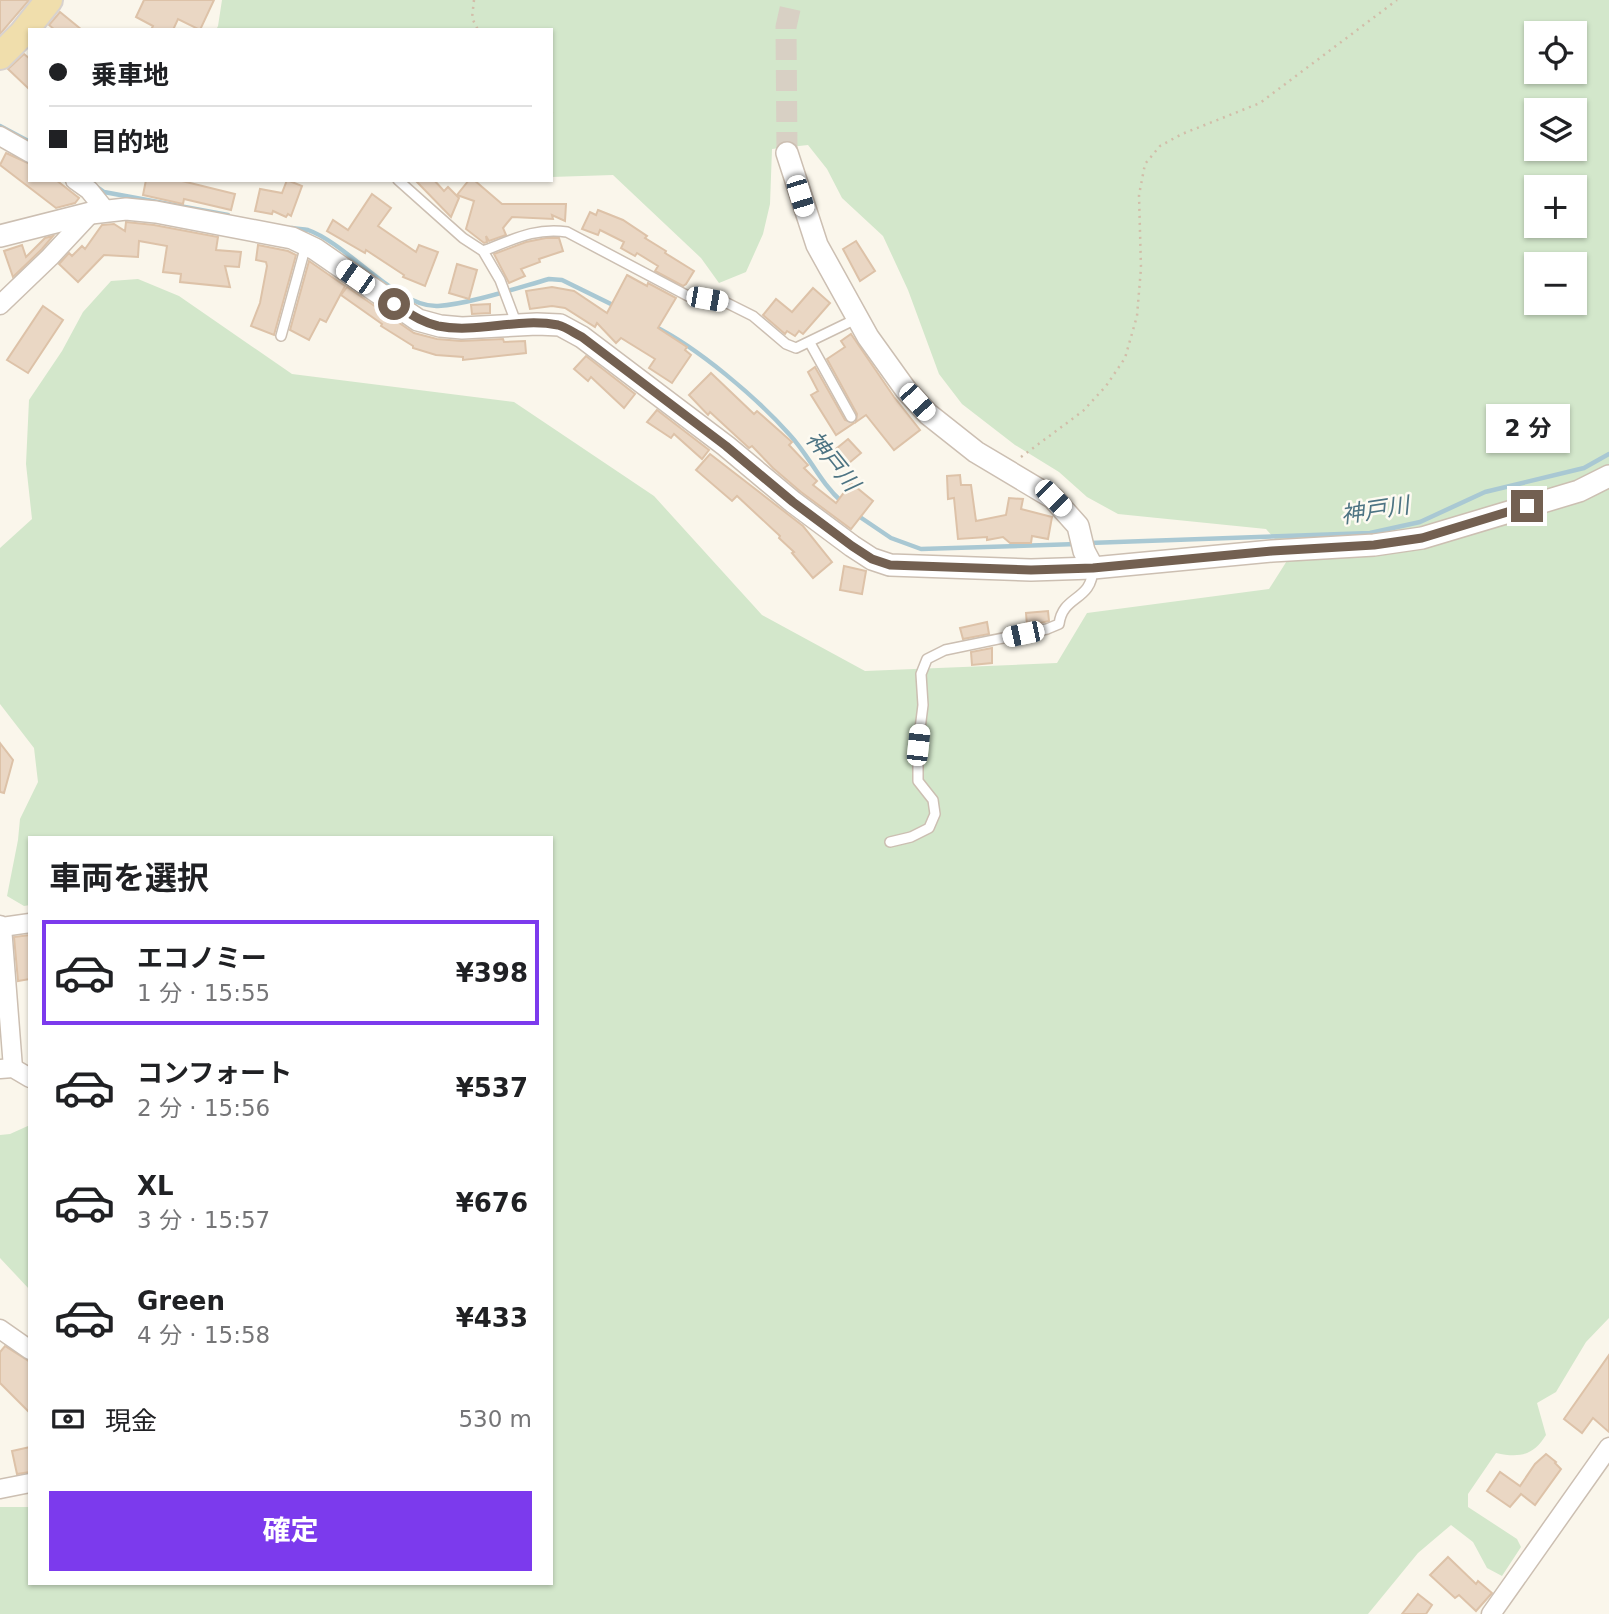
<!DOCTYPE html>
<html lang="ja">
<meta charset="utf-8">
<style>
body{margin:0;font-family:"DejaVu Sans","Noto Sans JP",sans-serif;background:#f6f6f6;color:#202124;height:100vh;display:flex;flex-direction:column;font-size:26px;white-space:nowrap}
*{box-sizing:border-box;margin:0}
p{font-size:23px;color:#757577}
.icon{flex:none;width:38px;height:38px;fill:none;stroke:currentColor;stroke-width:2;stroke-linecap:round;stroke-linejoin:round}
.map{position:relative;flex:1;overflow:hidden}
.panel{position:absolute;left:28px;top:836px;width:525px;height:749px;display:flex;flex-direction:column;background:#fff;border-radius:0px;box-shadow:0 2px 5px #0004}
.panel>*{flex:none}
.hud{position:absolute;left:28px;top:28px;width:525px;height:154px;border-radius:0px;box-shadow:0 2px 5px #0004;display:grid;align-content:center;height:154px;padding:0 21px;background:#fff}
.fabs{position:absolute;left:1524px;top:21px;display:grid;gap:14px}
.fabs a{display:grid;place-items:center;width:63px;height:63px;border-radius:0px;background:#fff;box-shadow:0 2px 5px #0004;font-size:35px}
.end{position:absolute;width:32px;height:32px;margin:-16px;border:9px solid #736051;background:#fff;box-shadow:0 0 0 4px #fff}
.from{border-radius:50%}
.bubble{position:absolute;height:49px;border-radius:0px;background:#fff;box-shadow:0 2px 5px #0004;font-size:23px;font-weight:700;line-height:49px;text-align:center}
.car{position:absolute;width:21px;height:42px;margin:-21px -10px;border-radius:9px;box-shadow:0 0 5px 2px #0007;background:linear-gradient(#fff 24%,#345 0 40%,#fff 0 76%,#345 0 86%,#fff 0)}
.hud b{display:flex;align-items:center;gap:24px;height:66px;font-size:26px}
.hud b+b{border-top:2px solid #e0e0e0}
.hud i{width:18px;height:18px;background:#202124}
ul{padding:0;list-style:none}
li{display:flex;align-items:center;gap:21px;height:105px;margin:0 14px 10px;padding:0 7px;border:4px solid transparent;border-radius:0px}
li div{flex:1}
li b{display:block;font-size:26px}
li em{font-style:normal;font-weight:700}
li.selected{border-color:#7c3aed}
li>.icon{width:63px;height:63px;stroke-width:1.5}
h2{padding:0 21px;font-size:32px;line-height:84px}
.pay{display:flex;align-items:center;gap:18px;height:77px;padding:0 21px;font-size:26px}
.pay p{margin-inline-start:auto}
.button{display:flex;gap:14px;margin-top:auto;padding:14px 21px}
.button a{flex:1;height:80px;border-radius:0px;background:#7c3aed;color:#fff;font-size:28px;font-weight:700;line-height:80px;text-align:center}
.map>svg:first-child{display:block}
.green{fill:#d3e7cb;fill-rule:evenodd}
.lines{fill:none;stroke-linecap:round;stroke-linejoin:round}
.stream{stroke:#a9c8d3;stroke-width:4.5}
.building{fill:#ead7c4;stroke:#ddc2a8;stroke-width:2}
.tertiary-tunnel{stroke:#d8d0c4;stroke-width:21;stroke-dasharray:21 10;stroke-linecap:butt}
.service-casing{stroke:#ccbfb2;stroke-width:12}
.minor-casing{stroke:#ccbfb2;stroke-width:21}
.tertiary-casing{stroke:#ccbfb2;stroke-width:24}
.primary-casing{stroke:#d8d2ce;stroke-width:30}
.path{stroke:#d2bda9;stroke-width:2.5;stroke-dasharray:2 5;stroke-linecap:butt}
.service{stroke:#fff;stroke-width:9}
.minor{stroke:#fff;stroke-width:18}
.tertiary{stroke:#fff;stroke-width:21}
.primary{stroke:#f0deac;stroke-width:26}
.route{stroke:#736051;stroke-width:9}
.labels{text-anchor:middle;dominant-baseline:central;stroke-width:5;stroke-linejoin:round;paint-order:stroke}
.water-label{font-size:23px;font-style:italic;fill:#4d7483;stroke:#fdfaf1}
</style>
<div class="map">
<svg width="1609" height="1614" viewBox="0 0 1609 1614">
<rect width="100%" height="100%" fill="#faf6eb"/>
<g class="green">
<path d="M222,0H1609V1318L1586,1342L1556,1392L1537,1403L1546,1435C1533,1456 1519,1458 1496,1453L1468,1494V1507L1517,1539L1521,1547L1502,1576L1487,1568L1473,1542L1451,1525L1418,1553L1368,1614H0V1507H30V1584H551V838H30V905L24,906L7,896L18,840L20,819L38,782L34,748L0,704V548L32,519L26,464L29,400L62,351L83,312L111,281L138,279L179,296L292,374L514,402L654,496L762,615L865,671L1057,663L1087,613L1269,589L1290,556L1266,529L1118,514L1087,497L1059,472L1015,445L962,404L939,374L908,290L883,236L842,198L827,169L808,145L772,149L770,204L763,234L746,272L719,283L701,258L613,175L551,177V30H216L218,26ZM1536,33H1575V72H1536ZM1536,110H1575V149H1536ZM1536,187H1575V226H1536ZM1536,264H1575V303H1536Z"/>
<path d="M30,1125V1290L0,1258V1135L10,1134Z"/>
</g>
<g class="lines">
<g class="stream">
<path d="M0,126L30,142"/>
<path d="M97,187L104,192L228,215"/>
<path d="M292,228C297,229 303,229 308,230C348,244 397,308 438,306C469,304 517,288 549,279L562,280L615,306"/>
<path d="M654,326C698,348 756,397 789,434C809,455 820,483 842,502"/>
<path d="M857,515L891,538L921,549L1077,544"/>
<path d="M1089,543L1370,533L1420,522L1485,492L1584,468L1609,454"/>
</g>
</g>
<g class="building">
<path d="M0,0H29L0,34Z"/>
<path d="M144,0H214L200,30L178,19L173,30H151L153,26L136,17Z"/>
<path d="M60,12L82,30H55L49,25Z"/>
<path d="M24,54L30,59V90L8,69Z"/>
<path d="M6,153L30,164V180H56L79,198L75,203L56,208L0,165Z"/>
<path d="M146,180H178L235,194L231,210L184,199L183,204L143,195Z"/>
<path d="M287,180L302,186L291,216L288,214L286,217L273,211L272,214L255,211L260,189L282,193Z"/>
<path d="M415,180H434L444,191L448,187L459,198L451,217Z"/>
<path d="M469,180H474L502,204H566L565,221L552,215L553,219L512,217L503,228L506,235L489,241L486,236L487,242L484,243L466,229L474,201L457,195Z"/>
<path d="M372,194L391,208L378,226L416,252L419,245L438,252L425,286L403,277L404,275L366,250L365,253L327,231L333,220L348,230Z"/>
<path d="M598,210L623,220L647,236L645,238L666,251L665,253L694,271L686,284L683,286L655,271L658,266L637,253L635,256L621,248L624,242L600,230L598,235L582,229L590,212L596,215Z"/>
<path d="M126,222L154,225L218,237L216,250L241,252L239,267L225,266L230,287L180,282L181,274L163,272L167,246L139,241L138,257L104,255L78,282L59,264L69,253L72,256L82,246L85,249L102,225L114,224L125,231Z"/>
<path d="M53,236L42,249L13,277L4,251L22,245L26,257L45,238Z"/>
<path d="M546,238H559L563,251L539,259L540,262L521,269L525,276L509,283L494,254L526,242Z"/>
<path d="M856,241L875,271L860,281L843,249Z"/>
<path d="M258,245L288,251L296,255L274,335L251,326L260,303L267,266L266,262L256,260Z"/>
<path d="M309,261L345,286L326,322L320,319L309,340L290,330Z"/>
<path d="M457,264L477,270L469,299L449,293Z"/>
<path d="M627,275L647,286L648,283L676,298L658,328L687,347L685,350L691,355L672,383L649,368L655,359L621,338L616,343L597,323L595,327L565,308L552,306L530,309L526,291L552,287L574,291L607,313Z"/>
<path d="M347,287L414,333L437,339L461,341L503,339L504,342L525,341L526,353L463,360V357L436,355L413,348V346L381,326L382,324L341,295Z"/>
<path d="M813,288L830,303L803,334L799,331L795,336L787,331L785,334L763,315L776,299L792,312Z"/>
<path d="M490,304V313L472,314L471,305Z"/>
<path d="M43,306L63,320L28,373L7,360Z"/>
<path d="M851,334L894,397L920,430L894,450L866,415L856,422L857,414L827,359L845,347L841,341Z"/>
<path d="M586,356L635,394L624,408L591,377L588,381L574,369Z"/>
<path d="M815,367L845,420L854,423L836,435L811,395L818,391L808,372Z"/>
<path d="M711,373L754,414L757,411L792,442L789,445L808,465L804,468L817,481L813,485L836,503L851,483L873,501L851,529L801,492L773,468L752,446L749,448L710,412L708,415L689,395Z"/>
<path d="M657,410L709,450L702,459L674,434L671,438L647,422Z"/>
<path d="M848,439L861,453L843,468L831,453Z"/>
<path d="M710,454L803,526L832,562L813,578L792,553L794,552L779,538L780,536L737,496L732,501L696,470Z"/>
<path d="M960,475L961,485H971L976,521L1006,515L1009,498L1023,499L1021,509L1052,517L1048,539L1032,536L1031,543H1010L1003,537L987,540V537L958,539L954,498L948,499L947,476Z"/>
<path d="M844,566L866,571L862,594L840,590Z"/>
<path d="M1048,611L1049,621L1027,626L1026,613Z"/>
<path d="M987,622L989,634L963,639L960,628Z"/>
<path d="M992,648V663L972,665L971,652Z"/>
<path d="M0,743L13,760L4,793L0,792Z"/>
<path d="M30,935V979L18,981L14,937Z"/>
<path d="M5,1346L30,1362V1413L0,1383V1352Z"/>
<path d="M1609,1355V1432L1593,1418L1582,1433L1564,1419Z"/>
<path d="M30,1447V1472L17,1474L12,1451Z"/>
<path d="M1546,1454L1556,1462L1555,1463L1561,1469L1535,1505L1521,1494L1510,1507L1487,1491L1500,1472L1520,1486L1535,1464Z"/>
<path d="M1448,1557L1476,1584L1478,1581L1492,1593L1476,1611L1459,1595L1455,1598L1430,1575Z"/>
<path d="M1418,1594L1432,1605L1426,1614H1402Z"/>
</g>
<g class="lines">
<path class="tertiary-tunnel" d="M787,153L786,27L792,0"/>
<defs>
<g id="service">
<path d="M398,180L463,238L483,251L500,280L517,325"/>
<path d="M483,251C512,240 536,227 567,232L688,296L725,302L753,316L786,344L796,348L856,319"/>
<path d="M281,336L306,245"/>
<path d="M810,343L851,417"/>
<path d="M890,842L911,837L929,828L935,814L933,800L918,781V745L923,705L921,674L927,659L945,650L1047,629L1059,624C1063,594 1092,602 1093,568"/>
</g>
<g id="minor">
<path d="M0,136L30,153"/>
<path d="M75,180L89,190L106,211"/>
<path d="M0,305L50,257L91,213"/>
<path d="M0,925L2,927L13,1068"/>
<path d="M2,927L30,923"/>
<path d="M0,1069L13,1068L30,1078"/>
<path d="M0,1329L30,1350"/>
<path d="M0,1489L30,1483"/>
<path d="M1491,1614L1609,1447"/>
</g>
<g id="tertiary">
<path d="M787,153L817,245L868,337L906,390L928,414L976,452L1053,498L1078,526L1084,551L1093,568"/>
<path d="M0,236L91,213L126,209L156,212L292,238L315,249L418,320L440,326L462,328L537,324L560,325L582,337L726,446L793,502L852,546L872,559L890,565L1031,570L1093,568L1272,551L1374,545L1422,538L1579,491L1609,476"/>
</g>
<path id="primary" d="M0,56L22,34L49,0"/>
</defs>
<use href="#service" class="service-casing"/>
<use href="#minor" class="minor-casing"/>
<use href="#tertiary" class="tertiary-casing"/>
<use href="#primary" class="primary-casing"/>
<g class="path">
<path d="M474,0L472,18L478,30"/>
<path d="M551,113L554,114"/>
<path d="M1021,457L1083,411L1106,386L1125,358L1137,316L1141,268L1139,195L1145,164L1160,146L1182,134L1260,103L1397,0"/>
</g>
<use href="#service" class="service"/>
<use href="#minor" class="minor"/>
<use href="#tertiary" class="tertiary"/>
<use href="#primary" class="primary"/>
</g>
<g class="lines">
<path class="route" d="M394,304C409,313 421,322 438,326C477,334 518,317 558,325C566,327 574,333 582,337L726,446L793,502L852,546L872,559L890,565L1031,570L1093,568L1272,551L1374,545L1422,538L1527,506"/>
</g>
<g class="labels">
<g class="water-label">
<text transform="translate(833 461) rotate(51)">神戸川</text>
<text transform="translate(1375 510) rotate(-9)">神戸川</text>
</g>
</g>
</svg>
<div class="fabs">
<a><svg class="icon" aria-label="locate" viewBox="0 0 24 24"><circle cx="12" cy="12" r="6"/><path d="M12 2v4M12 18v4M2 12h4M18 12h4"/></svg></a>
<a><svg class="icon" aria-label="layers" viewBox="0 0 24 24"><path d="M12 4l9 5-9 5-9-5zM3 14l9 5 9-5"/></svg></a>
<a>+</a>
<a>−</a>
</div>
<i class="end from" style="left:394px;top:304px"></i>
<i class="end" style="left:1527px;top:506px"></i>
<div class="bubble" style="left:1486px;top:404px;width:84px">2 分</div>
<i class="car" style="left:800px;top:196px;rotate:163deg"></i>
<i class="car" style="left:355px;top:277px;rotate:305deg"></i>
<i class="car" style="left:707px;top:299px;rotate:100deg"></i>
<i class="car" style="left:917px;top:402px;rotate:138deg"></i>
<i class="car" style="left:1053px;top:498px;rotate:135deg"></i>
<i class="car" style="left:1023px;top:634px;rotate:258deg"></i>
<i class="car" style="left:918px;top:745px;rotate:6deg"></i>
<div class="hud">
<b><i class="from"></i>乗車地</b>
<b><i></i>目的地</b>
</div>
<section class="panel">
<h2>車両を選択</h2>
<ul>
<li class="selected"><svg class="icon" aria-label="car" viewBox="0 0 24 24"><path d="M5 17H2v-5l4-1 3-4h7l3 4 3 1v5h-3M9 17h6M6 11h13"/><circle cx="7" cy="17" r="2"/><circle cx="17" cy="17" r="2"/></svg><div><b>エコノミー</b><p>1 分 · 15:55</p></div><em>¥398</em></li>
<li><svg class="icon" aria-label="car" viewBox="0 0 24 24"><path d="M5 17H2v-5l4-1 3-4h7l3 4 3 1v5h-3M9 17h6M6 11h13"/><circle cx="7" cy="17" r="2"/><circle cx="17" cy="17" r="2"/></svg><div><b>コンフォート</b><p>2 分 · 15:56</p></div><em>¥537</em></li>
<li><svg class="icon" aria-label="car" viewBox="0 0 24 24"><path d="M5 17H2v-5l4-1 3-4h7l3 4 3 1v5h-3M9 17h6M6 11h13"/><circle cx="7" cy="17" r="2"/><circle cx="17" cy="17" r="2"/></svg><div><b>XL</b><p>3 分 · 15:57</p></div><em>¥676</em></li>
<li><svg class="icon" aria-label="car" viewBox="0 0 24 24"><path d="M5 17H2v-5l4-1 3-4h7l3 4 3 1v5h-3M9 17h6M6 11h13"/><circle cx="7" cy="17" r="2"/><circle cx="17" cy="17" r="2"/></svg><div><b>Green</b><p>4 分 · 15:58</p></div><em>¥433</em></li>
</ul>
<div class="pay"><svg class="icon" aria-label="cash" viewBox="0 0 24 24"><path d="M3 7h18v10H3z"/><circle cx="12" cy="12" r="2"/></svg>現金<p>530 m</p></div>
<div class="button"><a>確定</a></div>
</section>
</div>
